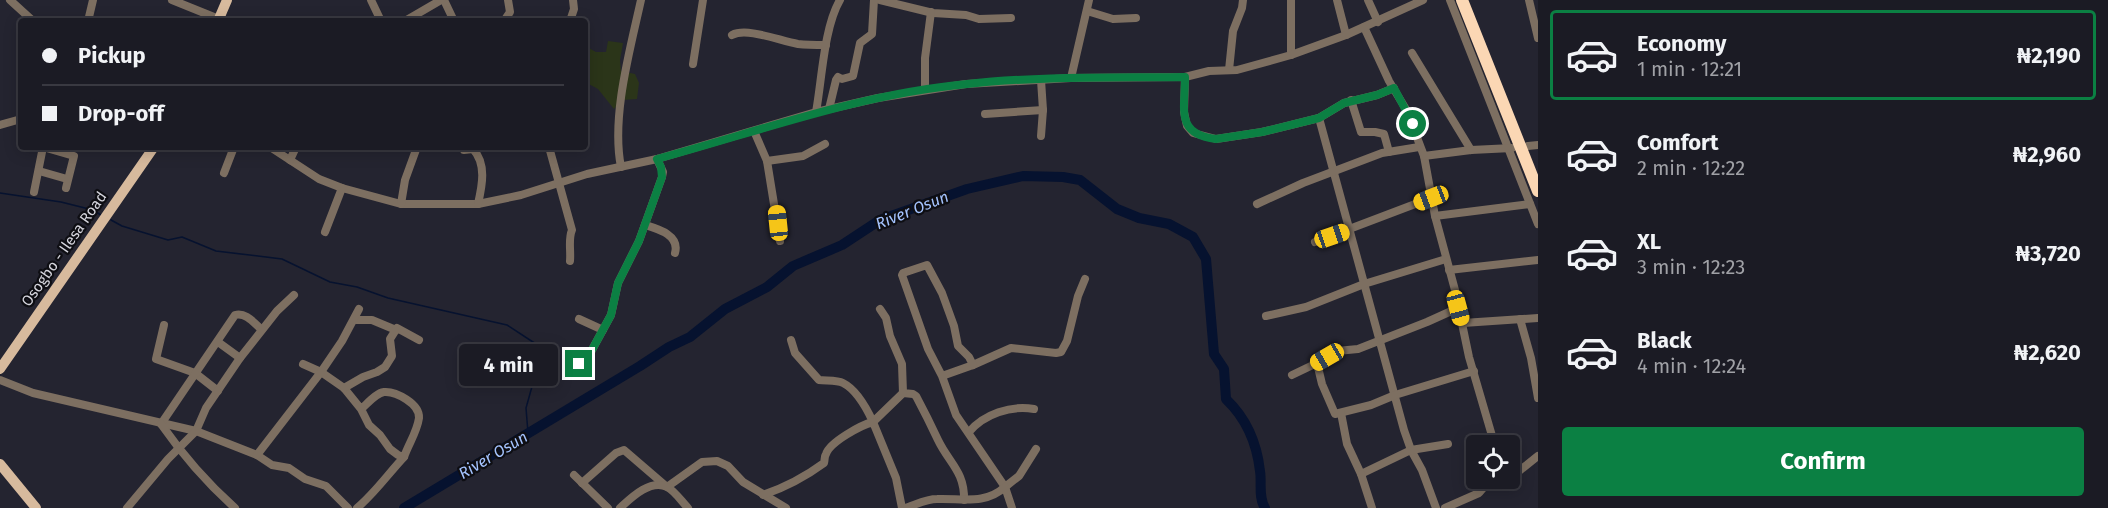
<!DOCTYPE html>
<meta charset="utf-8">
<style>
body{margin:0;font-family:"Fira Sans",sans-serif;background:#24242c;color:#f1f3f6;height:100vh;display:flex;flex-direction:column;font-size:22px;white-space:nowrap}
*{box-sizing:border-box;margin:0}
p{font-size:20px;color:#a0a1a6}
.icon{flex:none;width:33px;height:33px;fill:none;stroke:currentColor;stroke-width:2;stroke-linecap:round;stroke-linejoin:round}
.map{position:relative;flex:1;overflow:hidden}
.panel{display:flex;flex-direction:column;background:#1b1b24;width:570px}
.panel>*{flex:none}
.hud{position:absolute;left:18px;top:18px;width:570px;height:132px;border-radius:6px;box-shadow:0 3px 15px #0003,0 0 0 2px #393941;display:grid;align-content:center;height:132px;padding:0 24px;background:#1b1b24}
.controls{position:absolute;left:1466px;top:435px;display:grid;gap:12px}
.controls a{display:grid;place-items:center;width:54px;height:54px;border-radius:6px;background:#1b1b24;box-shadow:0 3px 15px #0003,0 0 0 2px #393941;font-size:30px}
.end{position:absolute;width:27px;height:27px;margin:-14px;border:8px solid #0b8043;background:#fff;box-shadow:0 0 0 3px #fff}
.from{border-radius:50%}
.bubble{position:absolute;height:42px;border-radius:6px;background:#1b1b24;box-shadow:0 3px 15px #0003,0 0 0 2px #393941;font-size:20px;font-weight:700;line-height:42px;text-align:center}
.car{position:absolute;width:18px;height:36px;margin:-18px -9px;border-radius:8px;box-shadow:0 0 4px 2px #0007;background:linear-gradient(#f5c518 24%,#345 0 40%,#f5c518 0 76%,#345 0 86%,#f5c518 0)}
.hud b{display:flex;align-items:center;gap:21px;height:57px;font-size:22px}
.hud b+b{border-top:2px solid #393941}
.hud i{width:15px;height:15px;background:#f1f3f6}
ul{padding:10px 0 0;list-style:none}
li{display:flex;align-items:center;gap:18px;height:90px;margin:0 12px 9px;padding:0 12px;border:3px solid transparent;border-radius:6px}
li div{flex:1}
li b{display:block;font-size:22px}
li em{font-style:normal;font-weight:700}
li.current{border-color:#0b8043}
li>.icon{width:54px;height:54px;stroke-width:1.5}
.action{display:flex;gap:12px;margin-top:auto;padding:12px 24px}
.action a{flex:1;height:69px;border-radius:6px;background:#0b8043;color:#fff;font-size:24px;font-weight:700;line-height:69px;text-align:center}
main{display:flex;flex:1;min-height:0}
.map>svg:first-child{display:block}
.green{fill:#2b3519}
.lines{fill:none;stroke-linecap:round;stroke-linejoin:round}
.stream{stroke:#06122f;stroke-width:1.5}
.river{stroke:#06122f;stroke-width:10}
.minor{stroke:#7d6f61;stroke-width:8}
.major{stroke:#d7ba9d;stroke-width:10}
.highway{stroke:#fbd7b4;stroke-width:12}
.route{stroke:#0b8043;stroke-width:8}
.labels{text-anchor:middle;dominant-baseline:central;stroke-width:4.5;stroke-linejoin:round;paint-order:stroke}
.street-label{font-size:15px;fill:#d4d4dc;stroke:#0e0e13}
.water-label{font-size:16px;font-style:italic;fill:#a4c3fe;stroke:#0e0e13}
</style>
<main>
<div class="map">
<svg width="1538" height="508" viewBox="0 0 1538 508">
<rect width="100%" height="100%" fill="#242430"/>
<path class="green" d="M608,41L623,43L620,60L621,71L635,74L639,83L637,99L622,100L614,109L598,89L585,82V46L596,52H606Z"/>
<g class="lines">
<g class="stream">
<path d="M0,193L61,202L93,210L101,215"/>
<path d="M111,220L122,226L168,240L182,237L216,251L282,259L330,282L357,287L388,298L507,325L536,344L540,358L526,408L528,433"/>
</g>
<path class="river" d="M404,508L640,366L669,347L690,337L725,309L767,287L793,266L842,245L880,220L967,189L1023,176L1063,177L1080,180L1117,209L1139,218L1169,224L1193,237L1206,259L1214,354L1224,369L1226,399C1246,418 1257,444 1260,471C1262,483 1258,497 1265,508"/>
<g class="minor">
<path d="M10,0L33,21"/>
<path d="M172,0L219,19"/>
<path d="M371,0L381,21"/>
<path d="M444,0L454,21"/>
<path d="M880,0L933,13L966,15L979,19L1011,18"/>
<path d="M1291,0V55"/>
<path d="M1337,0L1346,35"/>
<path d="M1368,0L1378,22"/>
<path d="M1450,0L1538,224"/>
<path d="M1529,0L1538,38"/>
<path d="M1087,11L1113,19L1136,18"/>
<path d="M89,17L93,0"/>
<path d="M405,21L441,0"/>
<path d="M504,21L510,12L508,0"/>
<path d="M570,21L574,9L573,0"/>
<path d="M1364,27L1389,81L1407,111L1424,156L1435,216L1455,290L1469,357L1495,446"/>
<path d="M732,35C747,27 780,41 798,44C807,45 817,45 826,45"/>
<path d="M1412,53L1471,150"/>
<path d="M693,64L703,0"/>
<path d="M1229,70L1233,31L1242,8L1243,0"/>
<path d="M1185,77L1184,112L1187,126L1193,133L1216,139L1262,132L1319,118L1344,103L1377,95L1394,88"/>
<path d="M1071,78L1089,0"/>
<path d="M925,90V58L931,12"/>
<path d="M1351,100L1361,132H1375L1384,134L1389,152"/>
<path d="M829,109L836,80L838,77L842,79L853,76L860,43L872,34L874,0"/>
<path d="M816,112C822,79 824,27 840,0"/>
<path d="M985,114L1043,110"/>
<path d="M1319,118L1404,430L1411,450L1422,470L1436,508"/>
<path d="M0,125L21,119"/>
<path d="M754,131L767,161L780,241"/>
<path d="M1041,136L1043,110L1041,80"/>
<path d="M1528,146L1538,145"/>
<path d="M43,147L74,156L66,188"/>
<path d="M270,147L319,179L342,188L401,204H478L521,195L587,174L657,159L816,112L878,98L966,84L1071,78L1185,77L1209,71L1237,70L1291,55L1346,35L1423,0"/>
<path d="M549,147L572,230C568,239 571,250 570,261"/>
<path d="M464,150L473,149C487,164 482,186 478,204"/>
<path d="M1424,156L1471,150L1512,148"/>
<path d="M290,160L296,147"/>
<path d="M767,161L803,156L825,144"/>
<path d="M621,167C611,117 630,50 641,0"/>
<path d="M39,171L67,179"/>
<path d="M224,173L234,147"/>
<path d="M34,192L43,147"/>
<path d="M401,204L405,180L417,147"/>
<path d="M1257,204L1303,183L1382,153L1419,147"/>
<path d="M1435,216L1530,204"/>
<path d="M645,225C658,229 680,235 675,253"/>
<path d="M325,232L342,188"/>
<path d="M1315,242L1431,198"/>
<path d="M1449,270L1538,260"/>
<path d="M880,309L886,318L890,336L902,364L903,393L913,394L916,396C924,411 931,425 938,440C949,463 965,472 964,500"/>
<path d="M1266,316L1306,307L1364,284L1446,259"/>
<path d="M579,319L603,330"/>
<path d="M1520,319L1531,358L1538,398"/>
<path d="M354,320H372L396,330"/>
<path d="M1463,323L1538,318"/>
<path d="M164,325L156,359L195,373L218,391"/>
<path d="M791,340L795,353L819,380C826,381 837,380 843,383C857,390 867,409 873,422L903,393"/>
<path d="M218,342L240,358"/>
<path d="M1317,363L1322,384L1335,414L1371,405L1395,395L1474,371"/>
<path d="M303,364L321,372L344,388L361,409L369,425L380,435L390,449L398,455L404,457C409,443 417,432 419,418C420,404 396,391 384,392C376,393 367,404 361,409"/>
<path d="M579,364L587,359L611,315L618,283L639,241L662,177L663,172L657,159"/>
<path d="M973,365L1011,348L1056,353L1061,352L1067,341L1078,296L1085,279"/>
<path d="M1292,375L1317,363L1337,351L1358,349L1427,322L1458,308"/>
<path d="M942,376L928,349L902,275L903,273L927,265L942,293L954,326L958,346L969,357L973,365L942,376L956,415L1005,487L1019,476L1036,449"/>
<path d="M0,380L33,393L196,431L257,455L272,465L289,468L305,479L326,486L348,508"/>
<path d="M344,388L363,377L377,372L385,367L392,356L390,339L397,328L419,340"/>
<path d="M1341,413L1347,444L1361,474L1411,450L1448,444"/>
<path d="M161,424L235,315C246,312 254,323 261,329"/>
<path d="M161,424C182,454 207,483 235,508"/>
<path d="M969,432C984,414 1011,405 1034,409"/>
<path d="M257,455L321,372L342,341L359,309"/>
<path d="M1361,474L1372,508"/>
<path d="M574,475L608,508"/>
<path d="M1509,476L1519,471L1538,456"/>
<path d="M582,483L616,453L624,450L667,487L702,462L717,461L728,466L743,482L786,508"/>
<path d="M1489,483L1504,478"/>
<path d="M763,495C786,487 805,477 824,463C825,460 824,457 826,454C830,442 861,425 873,422L896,478L902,508"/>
<path d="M127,508L168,459L196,431L206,408L240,358L277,311L294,295"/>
<path d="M357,508C375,493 388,474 404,457"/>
<path d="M620,508C631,498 650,479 667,487C675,491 682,502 688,508"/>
<path d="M905,508C915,505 926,499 937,499C962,498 985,505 1005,487L1012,508"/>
<path d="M1445,508L1479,493L1492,478"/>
</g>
<g class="major">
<path d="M218,21L227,0"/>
<path d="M0,369L154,147"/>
<path d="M0,464L36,508"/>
</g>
<path class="highway" d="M1462,0L1538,191"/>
</g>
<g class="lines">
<path class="route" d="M579,364L587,359L611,315L618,283L639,241L662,177L661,167L657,159C760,131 860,94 967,84C1039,76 1113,78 1185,77C1185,109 1175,134 1216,139L1262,132L1319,118L1344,103L1377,95L1394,88L1413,124"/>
</g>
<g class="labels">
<g class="street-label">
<text transform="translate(64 249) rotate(-55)">Osogbo - Ilesa Road</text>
</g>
<g class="water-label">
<text transform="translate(912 210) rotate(-22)">River Osun</text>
<text transform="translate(493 455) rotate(-31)">River Osun</text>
</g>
</g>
</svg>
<div class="controls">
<a><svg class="icon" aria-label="locate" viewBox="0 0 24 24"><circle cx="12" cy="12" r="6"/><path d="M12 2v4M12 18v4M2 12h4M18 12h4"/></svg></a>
</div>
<i class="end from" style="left:1413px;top:124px"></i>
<i class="end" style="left:579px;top:364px"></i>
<div class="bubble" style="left:459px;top:344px;width:99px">4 min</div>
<i class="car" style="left:1431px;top:198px;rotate:249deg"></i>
<i class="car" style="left:778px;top:223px;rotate:354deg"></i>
<i class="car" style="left:1332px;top:236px;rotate:71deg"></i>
<i class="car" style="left:1458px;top:308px;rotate:165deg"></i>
<i class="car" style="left:1327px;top:357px;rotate:240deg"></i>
<div class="hud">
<b><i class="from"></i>Pickup</b>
<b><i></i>Drop-off</b>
</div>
</div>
<section class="panel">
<ul>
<li class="current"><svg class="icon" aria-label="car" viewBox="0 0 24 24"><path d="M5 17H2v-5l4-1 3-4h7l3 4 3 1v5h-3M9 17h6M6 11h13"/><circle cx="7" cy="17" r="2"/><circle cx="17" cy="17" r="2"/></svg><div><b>Economy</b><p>1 min · 12:21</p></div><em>₦2,190</em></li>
<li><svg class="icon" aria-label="car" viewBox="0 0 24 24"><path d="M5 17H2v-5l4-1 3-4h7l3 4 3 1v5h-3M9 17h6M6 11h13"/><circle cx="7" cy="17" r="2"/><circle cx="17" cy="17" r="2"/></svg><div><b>Comfort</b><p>2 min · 12:22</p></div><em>₦2,960</em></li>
<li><svg class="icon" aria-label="car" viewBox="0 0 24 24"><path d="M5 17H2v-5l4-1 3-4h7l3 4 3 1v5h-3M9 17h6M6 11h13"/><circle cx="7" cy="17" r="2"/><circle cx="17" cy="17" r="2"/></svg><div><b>XL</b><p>3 min · 12:23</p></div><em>₦3,720</em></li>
<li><svg class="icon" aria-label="car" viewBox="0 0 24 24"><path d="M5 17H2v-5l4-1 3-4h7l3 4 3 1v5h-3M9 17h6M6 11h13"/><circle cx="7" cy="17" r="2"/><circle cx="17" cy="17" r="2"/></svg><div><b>Black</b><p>4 min · 12:24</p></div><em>₦2,620</em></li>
</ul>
<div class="action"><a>Confirm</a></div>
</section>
</main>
